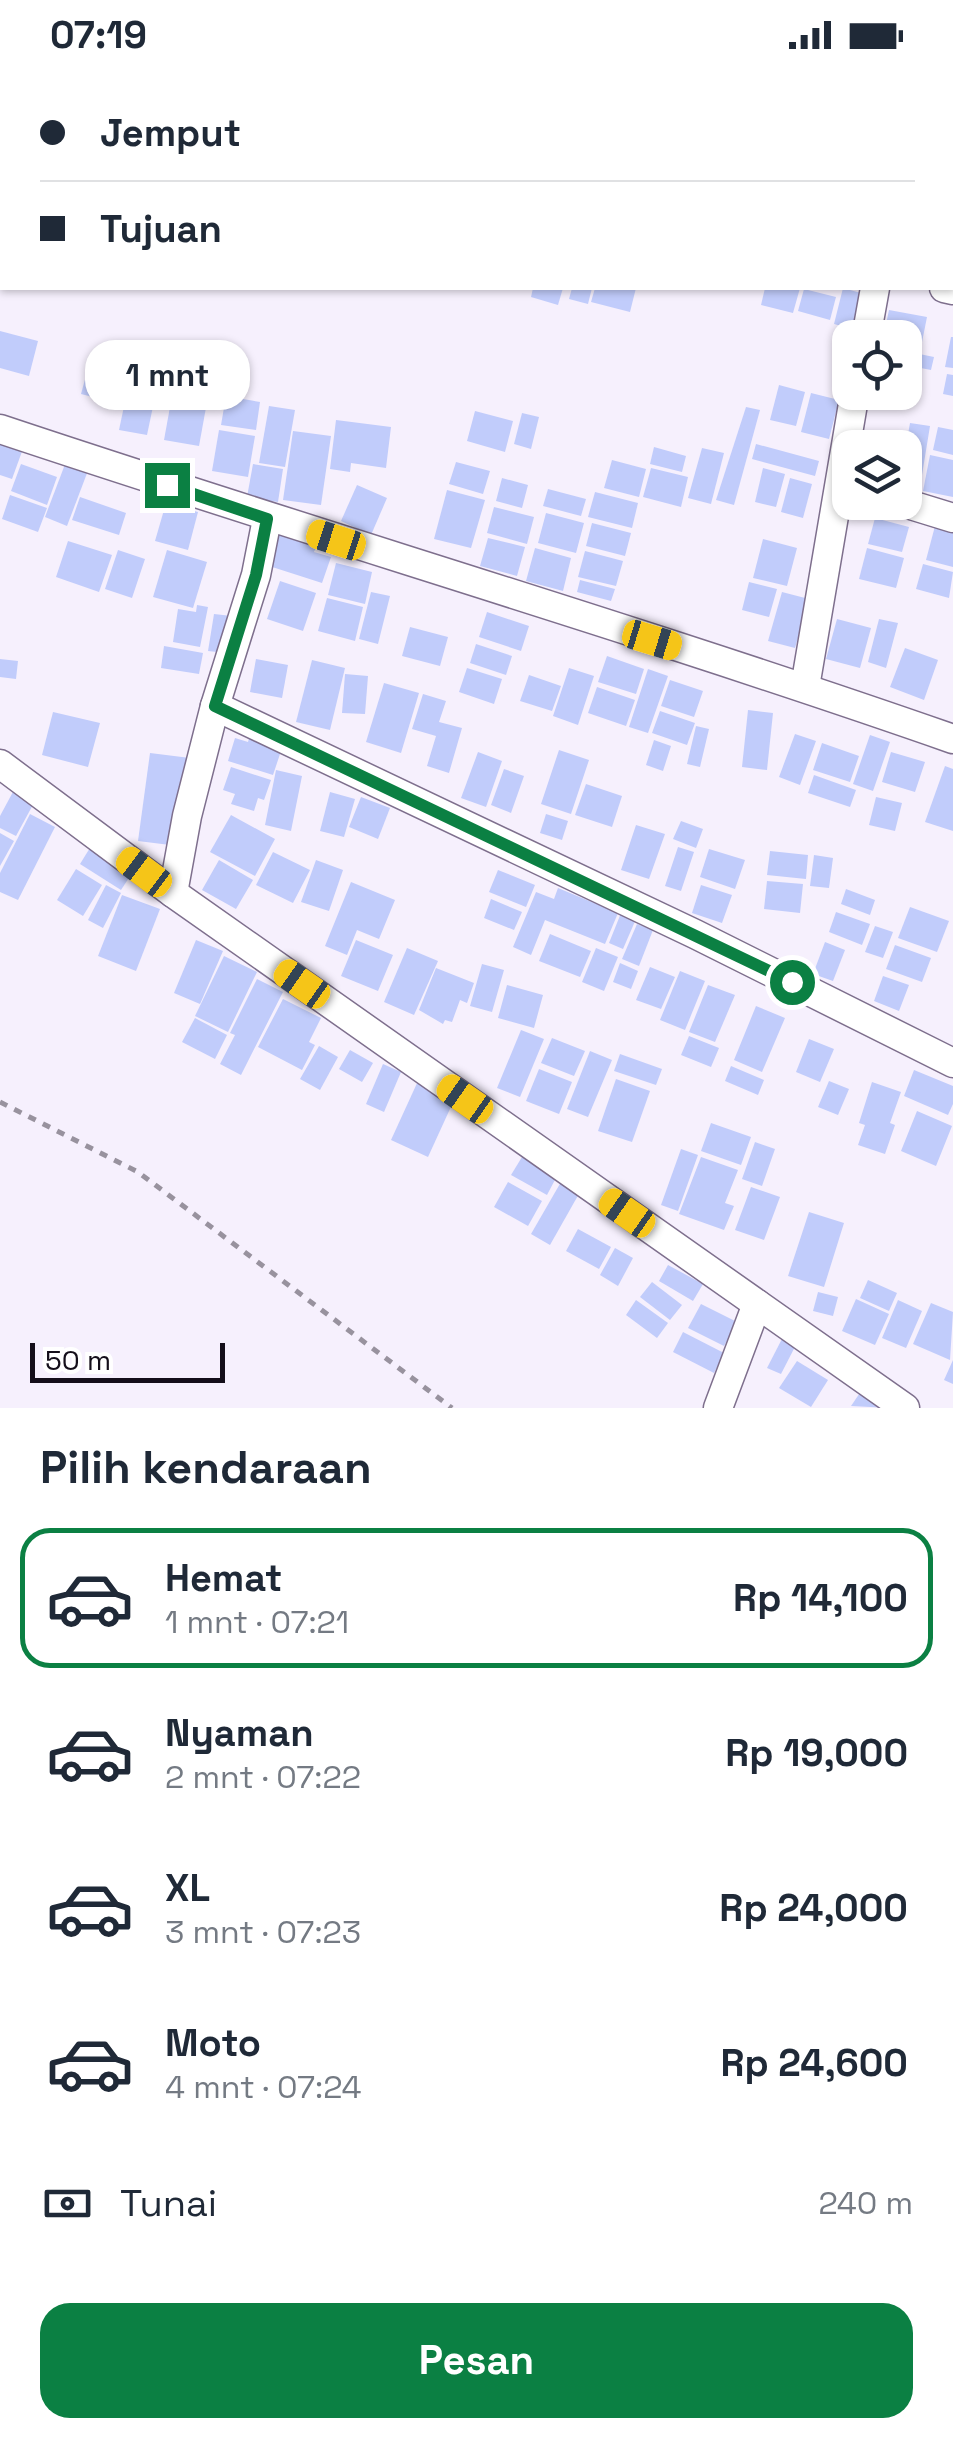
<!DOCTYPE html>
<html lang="id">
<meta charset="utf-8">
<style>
body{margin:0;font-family:"Space Grotesk",sans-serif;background:#f2f2f3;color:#1f2937;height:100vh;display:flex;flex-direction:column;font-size:38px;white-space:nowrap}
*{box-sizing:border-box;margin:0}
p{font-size:32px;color:#747a83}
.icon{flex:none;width:55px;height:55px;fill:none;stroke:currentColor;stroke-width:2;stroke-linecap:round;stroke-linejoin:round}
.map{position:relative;height:1338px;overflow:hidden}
.details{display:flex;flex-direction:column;background:#fff;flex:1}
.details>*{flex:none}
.banner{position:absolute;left:0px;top:0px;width:955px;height:220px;box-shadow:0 2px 8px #0004;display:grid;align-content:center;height:220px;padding:0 40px;background:#fff}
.controls{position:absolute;left:832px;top:250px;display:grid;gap:20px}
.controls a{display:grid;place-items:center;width:90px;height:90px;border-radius:20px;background:#fff;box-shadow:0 2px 8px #0004;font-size:50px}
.scale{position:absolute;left:30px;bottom:25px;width:195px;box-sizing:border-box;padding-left:10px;border:5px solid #140e1a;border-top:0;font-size:28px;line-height:35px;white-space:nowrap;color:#140e1a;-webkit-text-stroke:8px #fff;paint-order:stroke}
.end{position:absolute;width:45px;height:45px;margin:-22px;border:12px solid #0b8043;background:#fff;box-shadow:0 0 0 5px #fff}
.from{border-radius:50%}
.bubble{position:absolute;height:70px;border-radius:30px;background:#fff;box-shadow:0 2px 8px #0004;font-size:32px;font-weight:600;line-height:70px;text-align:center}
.car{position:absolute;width:30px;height:60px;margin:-30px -15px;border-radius:12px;box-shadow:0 0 8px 2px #0007;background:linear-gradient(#f5c518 24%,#345 0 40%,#f5c518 0 76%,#345 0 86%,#f5c518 0)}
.banner b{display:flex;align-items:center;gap:35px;height:95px;font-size:38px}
.banner b+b{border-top:2px solid #e0e1e3}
.banner i{width:25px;height:25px;background:#1f2937}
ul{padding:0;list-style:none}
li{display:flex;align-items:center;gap:30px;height:140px;margin:0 20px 15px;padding:0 20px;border:5px solid transparent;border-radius:30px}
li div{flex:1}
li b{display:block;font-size:38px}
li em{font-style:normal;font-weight:600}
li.on{border-color:#0b8043}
li>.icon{width:90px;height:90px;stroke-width:1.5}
h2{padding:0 40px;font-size:45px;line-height:120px}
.pay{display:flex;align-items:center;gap:25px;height:110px;padding:0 40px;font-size:38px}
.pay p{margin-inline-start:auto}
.primary-button{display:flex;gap:20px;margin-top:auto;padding:20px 40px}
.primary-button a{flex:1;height:115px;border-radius:30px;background:#0b8043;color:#fff;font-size:40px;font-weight:600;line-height:115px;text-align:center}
.status{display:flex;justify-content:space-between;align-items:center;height:70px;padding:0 50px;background:#fff;direction:ltr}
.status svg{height:28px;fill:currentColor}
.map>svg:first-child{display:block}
.building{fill:#c1ccfb}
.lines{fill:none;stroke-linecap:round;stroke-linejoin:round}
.minor-casing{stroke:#7e6f8d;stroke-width:31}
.path{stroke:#98929e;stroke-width:5;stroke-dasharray:8 8;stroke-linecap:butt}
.minor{stroke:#fff;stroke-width:28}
.route{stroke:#0b8043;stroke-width:12}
</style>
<div class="status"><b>07:19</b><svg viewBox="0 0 49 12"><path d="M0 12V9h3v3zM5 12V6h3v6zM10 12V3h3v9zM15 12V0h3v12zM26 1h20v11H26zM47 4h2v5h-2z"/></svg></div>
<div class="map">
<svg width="953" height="1338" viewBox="0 0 953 1338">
<rect width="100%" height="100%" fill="#f6f0fd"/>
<g class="building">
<path d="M533,218H563L558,235L531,227Z"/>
<path d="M572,218H592L588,234L569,229Z"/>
<path d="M595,218H636L630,242L591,232Z"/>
<path d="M765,218H800L793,243L761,235Z"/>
<path d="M843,218L868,225L859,261L834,254Z"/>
<path d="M804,219L836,227L830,250L798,241Z"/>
<path d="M889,240L927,247L921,277L905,274V268H883Z"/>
<path d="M0,261L38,271L29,306L0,298Z"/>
<path d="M951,267H953V298L945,297Z"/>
<path d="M905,281L934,287L931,300L905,295Z"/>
<path d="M92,284L131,294L120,334L81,324Z"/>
<path d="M947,304L953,305V326L943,324Z"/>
<path d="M779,315L805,322L796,356L770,350Z"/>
<path d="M127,322L155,327L147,365L119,360Z"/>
<path d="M811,323L839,330L829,369L801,362Z"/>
<path d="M172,326L207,332L199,376L164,370Z"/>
<path d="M226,326L260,332L256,360L221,355Z"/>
<path d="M269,336L295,340L285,397L259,393Z"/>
<path d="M746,337L760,340L734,435L716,430Z"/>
<path d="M475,341L513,351L505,382L467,371Z"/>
<path d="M522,343L539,347L531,379L514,374Z"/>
<path d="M336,350L391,357L386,398L351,393L350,402L330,399Z"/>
<path d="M910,353L930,356L922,405L905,402V378H879L881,366L907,370Z"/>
<path d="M938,357L953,360V385L933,380Z"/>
<path d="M219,360L255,366L248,407L212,401Z"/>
<path d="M293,361L331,366L321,435L283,430Z"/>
<path d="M0,368L24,376L12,409L0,405Z"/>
<path d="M756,374L819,391L815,406L752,389Z"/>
<path d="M654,377L686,386L682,402L650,394Z"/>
<path d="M702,378L724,383L711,434L688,428Z"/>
<path d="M930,385L953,390V427L923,421Z"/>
<path d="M67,389L89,398L67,456L45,447Z"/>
<path d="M612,390L646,399L639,427L604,418Z"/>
<path d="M456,392L490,401L483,424L449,414Z"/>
<path d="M21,394L57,407L47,435L11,421Z"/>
<path d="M253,394L283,399L278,432L247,427Z"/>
<path d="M651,398L688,407L681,437L643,427Z"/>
<path d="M763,398L785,404L776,437L755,432Z"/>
<path d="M502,408L528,415L522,438L496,431Z"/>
<path d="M790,408L812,414L803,448L781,442Z"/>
<path d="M357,415L387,428L371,465L341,451Z"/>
<path d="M548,419L586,429L581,446L543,436Z"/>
<path d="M447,420L485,430L471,478L434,469Z"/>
<path d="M595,422L638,433L632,458L588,447Z"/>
<path d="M10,425L47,438L38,462L2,449Z"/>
<path d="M80,427L126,443L119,465L72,450Z"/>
<path d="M166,433L198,442L188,480L155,471Z"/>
<path d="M494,437L534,447L527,474L487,463Z"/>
<path d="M546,443L584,453L576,483L538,473Z"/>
<path d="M875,448L909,457L902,482L868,474Z"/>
<path d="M592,453L631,463L625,486L586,476Z"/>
<path d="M935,456L953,460V497L926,490Z"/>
<path d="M277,461L317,474L314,482L331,487L322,513L266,495Z"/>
<path d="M488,468L525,477L517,506L480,496Z"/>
<path d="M763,469L797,478L787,516L753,508Z"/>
<path d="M68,471L112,485L99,522L56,507Z"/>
<path d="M535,478L571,488L563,521L526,511Z"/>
<path d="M867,478L904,488L896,518L859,509Z"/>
<path d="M118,480L145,489L132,528L105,519Z"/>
<path d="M167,480L207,492L193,538L153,527Z"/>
<path d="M585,481L623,491L616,516L578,507Z"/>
<path d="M336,493L372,502L365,534L328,525Z"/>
<path d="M923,494L953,502L949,528L916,519Z"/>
<path d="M580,510L615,519L611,531L577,522Z"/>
<path d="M280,511L316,523L303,561L267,549Z"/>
<path d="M749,512L777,519L769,547L742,540Z"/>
<path d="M371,522L390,526L378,574L359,569Z"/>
<path d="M782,522L809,529L795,578L768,571Z"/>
<path d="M327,528L363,537L355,571L318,561Z"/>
<path d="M197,535L208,537L200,577L173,572L178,539L196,542Z"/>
<path d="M487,542L529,556L521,581L479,567Z"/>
<path d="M214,544L232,546L226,583L208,581Z"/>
<path d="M837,549L871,558L860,598L826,589Z"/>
<path d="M879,549L898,553L886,598L868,592Z"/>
<path d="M410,557L448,567L440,596L402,586Z"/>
<path d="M476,574L512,586L506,605L470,593Z"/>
<path d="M164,576L203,583L199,604L161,598Z"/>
<path d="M905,578L938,590L924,630L890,617Z"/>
<path d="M607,586L644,599L636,624L598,612Z"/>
<path d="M0,589L18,591L16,609L0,607Z"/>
<path d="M256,589L288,595L282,628L250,622Z"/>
<path d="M312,590L345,598L330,660L296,652Z"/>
<path d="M467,598L502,609L494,634L459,622Z"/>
<path d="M569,598L594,606L578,655L553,646Z"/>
<path d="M648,599L668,606L648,663L629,657Z"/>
<path d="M345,604L368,606L365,644L342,643Z"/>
<path d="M529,605L561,616L552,641L520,631Z"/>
<path d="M670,610L703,621L694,647L661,636Z"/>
<path d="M384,613L419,623L401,683L366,672Z"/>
<path d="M597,617L635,630L626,656L588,643Z"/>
<path d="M423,624L446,631L439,652L462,658L449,703L427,696L436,666L412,659Z"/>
<path d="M748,640L773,643L767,700L742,697Z"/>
<path d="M660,641L695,653L687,675L652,663Z"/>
<path d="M53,642L100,653L88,697L42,685Z"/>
<path d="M696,656L709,659L700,697L687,694Z"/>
<path d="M795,664L816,671L800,715L779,707Z"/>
<path d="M250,665L283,675L273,705L228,691L235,668L248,672Z"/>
<path d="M870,665L890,672L873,721L853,714Z"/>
<path d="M654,670L671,676L663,701L646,695Z"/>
<path d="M822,673L859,686L850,712L813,700Z"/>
<path d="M559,680L589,690L571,744L541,734Z"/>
<path d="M478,682L502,691L486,737L461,728Z"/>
<path d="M891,682L925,692L915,722L882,712Z"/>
<path d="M150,683L190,688L178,776L138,771Z"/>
<path d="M945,696L953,699V761L925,752Z"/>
<path d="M231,697L271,710L264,730L258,728L254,741L231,734L235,724L223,720Z"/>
<path d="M504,699L524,706L511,743L491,735Z"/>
<path d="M276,700L302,706L291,761L265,755Z"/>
<path d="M814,705L856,720L850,737L808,723Z"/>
<path d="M586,714L622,726L612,757L575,745Z"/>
<path d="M14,720L35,731L16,766L0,758V746Z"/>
<path d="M330,722L355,729L344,767L320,761Z"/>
<path d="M361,727L390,738L378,769L349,757Z"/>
<path d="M876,727L902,733L895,761L869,755Z"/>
<path d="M30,744L55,757L18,830L0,822V803Z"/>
<path d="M546,744L568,751L562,770L540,763Z"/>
<path d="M231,745L275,769L255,806L210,782Z"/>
<path d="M681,751L703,759L696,778L673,769Z"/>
<path d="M636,755L665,764L649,809L621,800Z"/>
<path d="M0,763L14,771L0,796Z"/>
<path d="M93,773L134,800L121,820L80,794Z"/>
<path d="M678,777L694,782L681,821L665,816Z"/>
<path d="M709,779L745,790L735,819L700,807Z"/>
<path d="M770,781L808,785L806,809L767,805Z"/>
<path d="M273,782L310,800L293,833L256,815Z"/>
<path d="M814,785L833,788L829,818L810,816Z"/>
<path d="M219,790L253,810L236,839L202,820Z"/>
<path d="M316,790L343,800L329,841L301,832Z"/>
<path d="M76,799L102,815L83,846L57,830Z"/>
<path d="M498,800L535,815L526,837L489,822Z"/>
<path d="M767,811L803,814L800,843L764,839Z"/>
<path d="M351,812L395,830L379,869L357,860L347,885L325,876Z"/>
<path d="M106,815L121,823L103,858L88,850Z"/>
<path d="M701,815L732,825L722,853L692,843Z"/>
<path d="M558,818L618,843L605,874L545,850L531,885L513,877L536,822L554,829Z"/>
<path d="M846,819L875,830L870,845L841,834Z"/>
<path d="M122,825L160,839L136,901L98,886Z"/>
<path d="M491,829L522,842L514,860L484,848Z"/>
<path d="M910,837L949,851L937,882L898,868Z"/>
<path d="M836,842L870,854L862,875L829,862Z"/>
<path d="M621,843L636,849L623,879L609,873Z"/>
<path d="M637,854L653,860L639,896L622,889Z"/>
<path d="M875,856L893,862L883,888L865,882Z"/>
<path d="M550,864L591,881L580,907L539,891Z"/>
<path d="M196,870L223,881L200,934L174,923Z"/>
<path d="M356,870L393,885L378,921L341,906Z"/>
<path d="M825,872L845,880L833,911L813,904Z"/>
<path d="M895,875L931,888L922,912L886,899Z"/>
<path d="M407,878L438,891L414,945L384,932Z"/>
<path d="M596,878L618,887L604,921L582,912Z"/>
<path d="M224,886L257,902L228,962L195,946Z"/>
<path d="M620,893L638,901L631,919L613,912Z"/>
<path d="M482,894L504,900L492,942L470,936Z"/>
<path d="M650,897L675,907L661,939L636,930Z"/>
<path d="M436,898L474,913L467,933L460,930L452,952L445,950L443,954L419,940Z"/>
<path d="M680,901L705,911L685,960L660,950Z"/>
<path d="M883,906L909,915L899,941L874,931Z"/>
<path d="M257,909L283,922L241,1005L220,994L235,965L230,963Z"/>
<path d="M507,915L543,925L534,958L498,948Z"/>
<path d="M708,915L735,925L715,972L689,962Z"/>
<path d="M283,929L321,948L309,972L315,975L302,1000L258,977Z"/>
<path d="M756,936L785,948L762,1002L734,990Z"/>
<path d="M195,948L227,965L215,989L182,972Z"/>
<path d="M521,960L544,969L520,1027L497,1018Z"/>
<path d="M689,966L719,978L711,997L681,985Z"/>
<path d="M552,968L585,981L574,1006L541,993Z"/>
<path d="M809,969L834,979L820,1012L796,1002Z"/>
<path d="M319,976L338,987L320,1020L300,1009Z"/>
<path d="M350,980L373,993L362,1012L339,999Z"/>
<path d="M590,981L612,990L588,1047L567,1039Z"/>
<path d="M620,984L662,999L656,1015L614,1001Z"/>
<path d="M383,994L401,1002L384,1042L366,1034Z"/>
<path d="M731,996L764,1010L758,1025L725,1011Z"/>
<path d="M539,999L572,1012L559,1044L526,1031Z"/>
<path d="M914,1000L953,1016V1034L948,1045L904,1026Z"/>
<path d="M616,1009L650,1021L632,1072L598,1061Z"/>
<path d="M418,1011L455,1028L428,1087L391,1070Z"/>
<path d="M829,1011L849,1019L838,1045L818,1037Z"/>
<path d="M872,1012L901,1022L890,1053L895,1055L885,1084L858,1075L865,1055L859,1053Z"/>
<path d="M917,1041L952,1056L936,1096L901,1081Z"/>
<path d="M711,1053L751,1067L741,1095L701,1081Z"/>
<path d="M755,1072L775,1079L762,1116L742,1109Z"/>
<path d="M681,1079L698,1085L678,1141L661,1135Z"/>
<path d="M522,1087L557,1106L547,1125L511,1105Z"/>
<path d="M701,1087L738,1100L725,1133L734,1136L724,1160L679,1144Z"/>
<path d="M508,1112L542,1131L528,1156L494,1137Z"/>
<path d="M561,1112L580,1122L550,1175L531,1164Z"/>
<path d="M751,1117L780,1127L764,1170L735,1160Z"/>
<path d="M809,1142L844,1153L824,1217L788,1206Z"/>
<path d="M578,1159L611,1177L599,1199L566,1181Z"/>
<path d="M615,1178L633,1188L618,1216L600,1205Z"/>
<path d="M668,1195L703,1214L693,1231L659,1211Z"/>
<path d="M868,1210L897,1223L889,1241L860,1228Z"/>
<path d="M652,1212L682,1235L670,1250L640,1227Z"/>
<path d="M818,1222L838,1227L833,1246L813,1241Z"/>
<path d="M856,1229L889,1244L875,1275L842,1261Z"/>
<path d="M636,1230L668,1253L657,1268L626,1245Z"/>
<path d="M898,1230L922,1241L906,1278L882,1268Z"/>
<path d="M931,1233L953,1242L950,1290L913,1274Z"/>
<path d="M701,1234L737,1252L724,1276L688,1258Z"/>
<path d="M683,1262L724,1283L714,1303L673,1282Z"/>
<path d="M785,1263L799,1269L781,1304L767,1298Z"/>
<path d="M953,1290V1314L944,1310Z"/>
<path d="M797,1291L828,1310L811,1337L779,1318Z"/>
<path d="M866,1314L890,1338L851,1336Z"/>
</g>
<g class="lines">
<defs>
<g id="minor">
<path d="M42,0L52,2"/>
<path d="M944,218L953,220"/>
<path d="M866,268L875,218"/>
<path d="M0,359C317,465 638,559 953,669"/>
<path d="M901,432L953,448"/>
<path d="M805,617L855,322"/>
<path d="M215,636L695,864L953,993"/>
<path d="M0,694L173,823L905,1338"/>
<path d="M173,823L187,746L215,636L256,505L267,449"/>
<path d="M718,1338L757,1234"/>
</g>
</defs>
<use href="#minor" class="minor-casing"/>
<path class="path" d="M0,1032L138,1102L452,1338"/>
<use href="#minor" class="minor"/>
</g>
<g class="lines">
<path class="route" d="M167,415L267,449L256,505L215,636L792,912"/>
</g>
</svg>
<div class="controls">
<a><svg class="icon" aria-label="locate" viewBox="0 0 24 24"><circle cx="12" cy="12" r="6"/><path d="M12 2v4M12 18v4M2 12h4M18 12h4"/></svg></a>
<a><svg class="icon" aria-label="layers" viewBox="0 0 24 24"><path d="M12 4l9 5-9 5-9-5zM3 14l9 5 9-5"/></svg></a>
</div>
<div class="scale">50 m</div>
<i class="end from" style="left:792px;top:912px"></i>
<i class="end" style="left:167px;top:415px"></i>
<div class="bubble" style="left:85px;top:270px;width:165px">1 mnt</div>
<i class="car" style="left:336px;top:470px;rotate:288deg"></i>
<i class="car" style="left:652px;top:570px;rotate:107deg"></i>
<i class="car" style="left:144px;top:802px;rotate:307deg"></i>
<i class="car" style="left:302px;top:914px;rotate:305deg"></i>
<i class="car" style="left:465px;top:1029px;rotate:305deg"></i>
<i class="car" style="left:627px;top:1143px;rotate:305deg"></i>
<div class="banner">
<b><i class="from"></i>Jemput</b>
<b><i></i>Tujuan</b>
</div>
</div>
<section class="details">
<h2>Pilih kendaraan</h2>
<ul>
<li class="on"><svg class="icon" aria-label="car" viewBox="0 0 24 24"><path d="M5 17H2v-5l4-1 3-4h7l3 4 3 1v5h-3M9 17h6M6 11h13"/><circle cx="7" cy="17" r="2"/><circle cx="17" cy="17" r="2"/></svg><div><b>Hemat</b><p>1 mnt · 07:21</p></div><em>Rp 14,100</em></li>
<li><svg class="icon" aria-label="car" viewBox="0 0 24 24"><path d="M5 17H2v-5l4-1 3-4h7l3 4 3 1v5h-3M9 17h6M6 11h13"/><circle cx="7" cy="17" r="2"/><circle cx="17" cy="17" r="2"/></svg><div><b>Nyaman</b><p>2 mnt · 07:22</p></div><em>Rp 19,000</em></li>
<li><svg class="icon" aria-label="car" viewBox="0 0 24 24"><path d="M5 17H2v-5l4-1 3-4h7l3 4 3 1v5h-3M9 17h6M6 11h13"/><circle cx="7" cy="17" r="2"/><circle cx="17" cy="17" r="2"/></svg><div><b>XL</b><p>3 mnt · 07:23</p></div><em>Rp 24,000</em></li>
<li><svg class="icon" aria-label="car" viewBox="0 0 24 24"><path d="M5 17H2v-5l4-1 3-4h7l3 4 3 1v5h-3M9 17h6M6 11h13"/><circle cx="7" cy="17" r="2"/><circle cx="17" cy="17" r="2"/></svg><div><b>Moto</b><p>4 mnt · 07:24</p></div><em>Rp 24,600</em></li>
</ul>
<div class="pay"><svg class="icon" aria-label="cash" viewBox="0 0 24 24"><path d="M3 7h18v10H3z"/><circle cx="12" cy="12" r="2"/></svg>Tunai<p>240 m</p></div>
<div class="primary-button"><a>Pesan</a></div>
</section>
